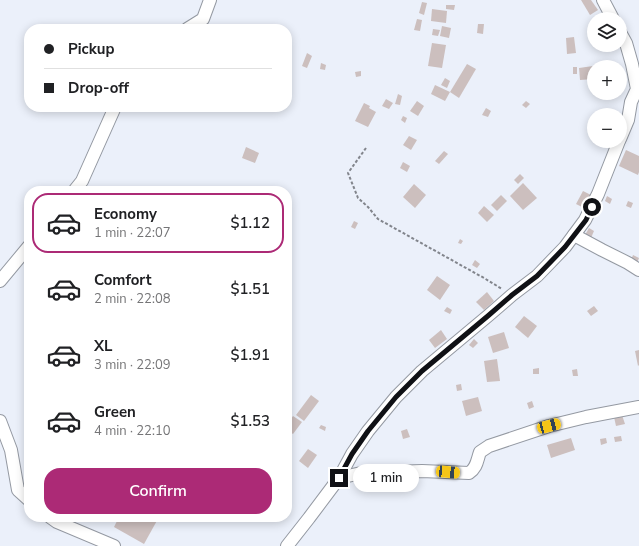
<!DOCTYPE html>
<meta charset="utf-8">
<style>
body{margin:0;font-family:"Nunito Sans",sans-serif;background:#f2f2f2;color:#202124;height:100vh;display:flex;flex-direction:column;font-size:15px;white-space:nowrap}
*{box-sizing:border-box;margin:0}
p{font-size:13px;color:#757577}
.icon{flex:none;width:22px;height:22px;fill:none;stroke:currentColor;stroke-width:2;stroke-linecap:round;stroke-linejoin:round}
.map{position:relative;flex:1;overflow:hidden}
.side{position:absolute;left:24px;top:186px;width:268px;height:336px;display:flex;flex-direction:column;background:#fff;border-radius:16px;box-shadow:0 2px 10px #0003}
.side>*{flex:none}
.hud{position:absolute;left:24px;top:24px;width:268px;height:88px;border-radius:16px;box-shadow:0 2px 10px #0003;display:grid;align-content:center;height:88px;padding:0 20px;background:#fff}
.buttons{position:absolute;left:587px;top:12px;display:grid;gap:8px}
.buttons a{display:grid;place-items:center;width:40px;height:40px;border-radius:50%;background:#fff;box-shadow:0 2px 10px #0003;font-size:20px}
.end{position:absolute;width:18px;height:18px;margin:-9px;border:5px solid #101115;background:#fff;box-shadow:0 0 0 2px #fff}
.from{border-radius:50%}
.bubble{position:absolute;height:28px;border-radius:14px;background:#fff;box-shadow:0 2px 10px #0003;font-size:13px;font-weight:600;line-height:28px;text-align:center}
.car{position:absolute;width:12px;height:24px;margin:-12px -6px;border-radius:5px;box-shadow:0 0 3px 1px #0007;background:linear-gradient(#f5c518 24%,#345 0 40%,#f5c518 0 76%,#345 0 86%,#f5c518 0)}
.hud b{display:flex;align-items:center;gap:14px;height:38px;font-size:15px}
.hud b+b{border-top:1px solid #e0e0e0}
.hud i{width:10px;height:10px;background:#202124}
ul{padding:7px 0 0;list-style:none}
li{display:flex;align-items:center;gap:12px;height:60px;margin:0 8px 6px;padding:0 12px;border:2px solid transparent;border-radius:16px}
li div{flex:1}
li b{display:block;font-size:15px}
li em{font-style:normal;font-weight:600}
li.selected{border-color:#ac2a76}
li>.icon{width:36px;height:36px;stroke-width:1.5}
.cta{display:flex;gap:8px;margin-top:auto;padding:8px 20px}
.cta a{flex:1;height:46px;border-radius:16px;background:#ac2a76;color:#fff;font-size:16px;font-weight:600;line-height:46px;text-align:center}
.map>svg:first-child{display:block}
.building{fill:#ccbfbe}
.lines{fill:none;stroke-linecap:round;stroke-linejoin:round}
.street-casing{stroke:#9499a2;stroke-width:14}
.path{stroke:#82858c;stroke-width:2;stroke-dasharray:3 2;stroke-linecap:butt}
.street{stroke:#fff;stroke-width:12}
.route{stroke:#101115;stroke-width:5}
</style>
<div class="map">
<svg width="639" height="546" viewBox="0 0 639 546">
<rect width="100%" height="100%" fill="#ebf0fa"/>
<g class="building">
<path d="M581,0H591L598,10L590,15Z"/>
<path d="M422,2L427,3L424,15L419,13Z"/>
<path d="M446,5H455L454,10L446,9Z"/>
<path d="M432,9L447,11L446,23L431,21Z"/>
<path d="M417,19L422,20L420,31L414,30Z"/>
<path d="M478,24H484L483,34L477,33Z"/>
<path d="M442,26L451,28L449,38L440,36Z"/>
<path d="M433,29L440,30L438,36L432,35Z"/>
<path d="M574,37L576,53L567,54L566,38Z"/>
<path d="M432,43L446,45L442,68L428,66Z"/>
<path d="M307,53L312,56L307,68L302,66Z"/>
<path d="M321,63L326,65L325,70L320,69Z"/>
<path d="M467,64L476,69L459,98L450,92Z"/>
<path d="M593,66L594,79L580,80L579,68Z"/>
<rect x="573" y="67" width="4" height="7"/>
<path d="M361,71V76L356,77L355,72Z"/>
<path d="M287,78L291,80L287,88Z"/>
<path d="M445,78L450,81L447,88L441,85Z"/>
<path d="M435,85L450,92L445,101L431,94Z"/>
<path d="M398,94L402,96L400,105L395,104Z"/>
<path d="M386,99L393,103L389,109L382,106Z"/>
<path d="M417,101L424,106L418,116L410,111Z"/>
<path d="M526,101L530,104L526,108L522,105Z"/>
<path d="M364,103L370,106L369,108L376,112L368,127L355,121Z"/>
<path d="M486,108L491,111L488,117L482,115Z"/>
<path d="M403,116L407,118L405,123L401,120Z"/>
<path d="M409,136L417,140L411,150L403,145Z"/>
<path d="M246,147L259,153L255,163L242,158Z"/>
<path d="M626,150L639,156V172L638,175L619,166Z"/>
<path d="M444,151L448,154L439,164L435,161Z"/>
<path d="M403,162L410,166L407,172L400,168Z"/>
<path d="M520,174L524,178L518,184L514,180Z"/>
<path d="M523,183L537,198L523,210L510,196Z"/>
<path d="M414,184L426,195L415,208L403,197Z"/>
<path d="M583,191L591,195L584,208L576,204Z"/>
<path d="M501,195L507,201L497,211L491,205Z"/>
<path d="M607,196L612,199L610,204L605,201Z"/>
<path d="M628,201L633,203L631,208L626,206Z"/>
<path d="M484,206L494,215L487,222L478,213Z"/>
<path d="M354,221L358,223L355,229L351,227Z"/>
<path d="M589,228L594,231L591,238L585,235Z"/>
<path d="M460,239L463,241L461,244L458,243Z"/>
<path d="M633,255L639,258L637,263L631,260Z"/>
<path d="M475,260L480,264L477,268L472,265Z"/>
<path d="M437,276L450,285L440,300L427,290Z"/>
<path d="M487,292L494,301L484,310L476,302Z"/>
<path d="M594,306L598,311L591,316L587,311Z"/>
<path d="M447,307L452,310L450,314L444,311Z"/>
<path d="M524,316L537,326L528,338L515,327Z"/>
<path d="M441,330L447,339L435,348L429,340Z"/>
<path d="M504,332L509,348L493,353L488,337Z"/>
<path d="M474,339L478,343L473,348L469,345Z"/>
<path d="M639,350V365L638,366L635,351Z"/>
<path d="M497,359L500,381L487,382L484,361Z"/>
<path d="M539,368V374H533V369Z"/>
<path d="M577,369L578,376H573L572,370Z"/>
<path d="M461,384L462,390L457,391L456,385Z"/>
<path d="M311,395L319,401L304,421L296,415Z"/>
<path d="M478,397L482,411L466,416L462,401Z"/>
<path d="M532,401L534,407L529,409L527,403Z"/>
<path d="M622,415L625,424L616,426L614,417Z"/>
<path d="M293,416L302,422L293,434L287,430V424Z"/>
<path d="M321,425L326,427L325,431L319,428Z"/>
<path d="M407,429L410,437L403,439L401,431Z"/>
<path d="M621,436L622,441L615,442L614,437Z"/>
<path d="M571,438L575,450L551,458L547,445Z"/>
<path d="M606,438L607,443L601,445L600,439Z"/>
<path d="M308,449L317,455L308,468L299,461Z"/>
<path d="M119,517H159L144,544L114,527Z"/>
</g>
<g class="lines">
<defs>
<g id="street">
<path d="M603,0L613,19"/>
<path d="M187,29L203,19L210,0"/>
<path d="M620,32L626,43L632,64L637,89L631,102L628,120L620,139"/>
<path d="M74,191L82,181L115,107"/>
<path d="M574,235L602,250L628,263L639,270"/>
<path d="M0,281L29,246"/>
<path d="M0,421L11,450L18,490L29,500"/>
<path d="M339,478L361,473L422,471L469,473C477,468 477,460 480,452L489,446L549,426L586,417L639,407"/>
<path d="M50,517L57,522L114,546"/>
<path d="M287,546L309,518L339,478L352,454L368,431L396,397L422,371L489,315L512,295L537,276L565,247L585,220L598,194L619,141"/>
</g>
</defs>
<use href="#street" class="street-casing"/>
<path class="path" d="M366,148L348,173L358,198L368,207L378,219L484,278L502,289"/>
<use href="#street" class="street"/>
</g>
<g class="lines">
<path class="route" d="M339,478L352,454L368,431L396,397L422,371L489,315L512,295L537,276L565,247L586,220L592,207"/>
</g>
</svg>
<div class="buttons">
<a><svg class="icon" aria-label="layers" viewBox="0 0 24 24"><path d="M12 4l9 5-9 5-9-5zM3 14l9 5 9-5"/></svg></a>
<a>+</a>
<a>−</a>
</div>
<i class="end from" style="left:592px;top:207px"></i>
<i class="end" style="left:339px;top:478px"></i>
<div class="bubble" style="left:353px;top:464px;width:66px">1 min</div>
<i class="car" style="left:549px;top:426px;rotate:75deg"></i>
<i class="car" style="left:448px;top:472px;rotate:95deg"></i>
<div class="hud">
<b><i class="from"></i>Pickup</b>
<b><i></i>Drop-off</b>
</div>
<section class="side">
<ul>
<li class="selected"><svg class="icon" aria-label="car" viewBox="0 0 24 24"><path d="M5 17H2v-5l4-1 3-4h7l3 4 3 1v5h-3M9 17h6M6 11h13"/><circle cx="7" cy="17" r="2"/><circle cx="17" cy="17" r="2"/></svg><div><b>Economy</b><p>1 min · 22:07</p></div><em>$1.12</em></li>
<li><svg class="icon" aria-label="car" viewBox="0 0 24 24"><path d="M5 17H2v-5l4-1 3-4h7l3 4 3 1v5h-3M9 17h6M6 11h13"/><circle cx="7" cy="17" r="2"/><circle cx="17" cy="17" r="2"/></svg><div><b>Comfort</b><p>2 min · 22:08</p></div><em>$1.51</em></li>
<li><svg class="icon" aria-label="car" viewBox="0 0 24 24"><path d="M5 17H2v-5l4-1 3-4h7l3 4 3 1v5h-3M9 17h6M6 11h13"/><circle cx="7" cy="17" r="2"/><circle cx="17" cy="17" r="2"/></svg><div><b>XL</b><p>3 min · 22:09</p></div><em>$1.91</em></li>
<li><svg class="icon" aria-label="car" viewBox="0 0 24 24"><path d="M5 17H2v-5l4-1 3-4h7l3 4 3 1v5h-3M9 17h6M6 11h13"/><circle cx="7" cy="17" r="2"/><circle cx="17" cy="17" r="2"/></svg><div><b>Green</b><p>4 min · 22:10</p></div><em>$1.53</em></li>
</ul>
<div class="cta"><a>Confirm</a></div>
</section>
</div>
